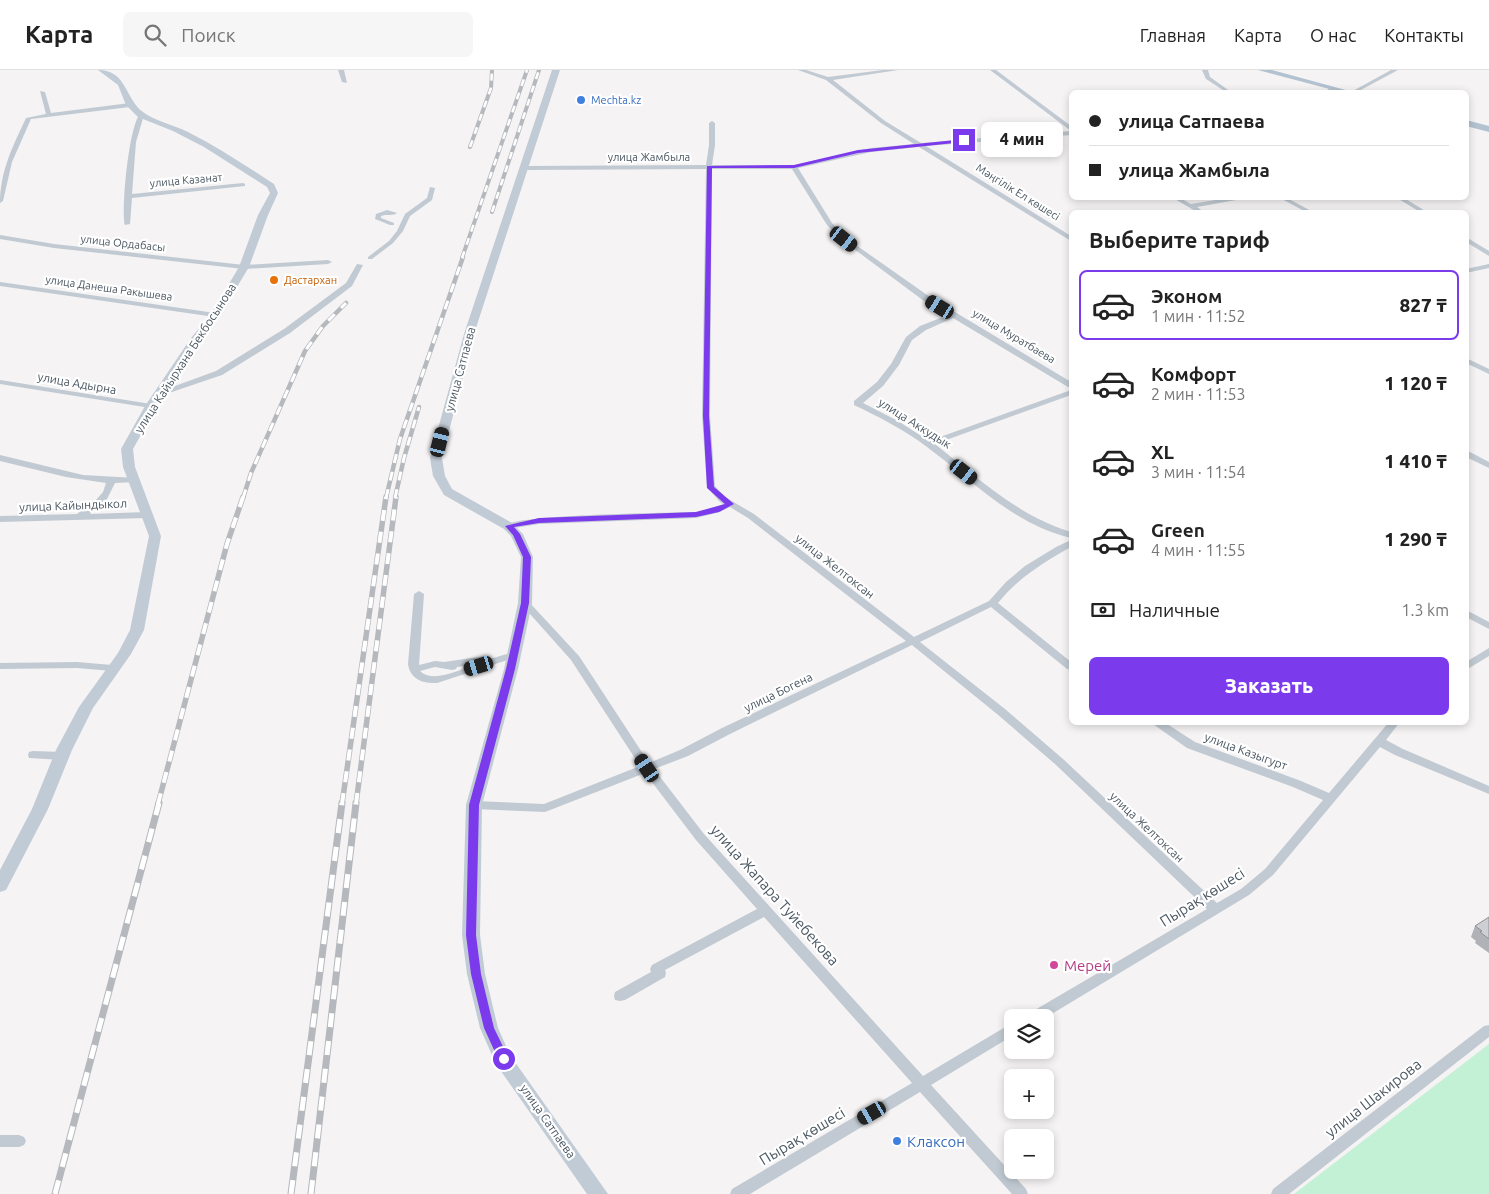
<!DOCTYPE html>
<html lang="ru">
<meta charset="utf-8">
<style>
body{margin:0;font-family:Ubuntu,sans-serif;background:#f6f6f6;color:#222;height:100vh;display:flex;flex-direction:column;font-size:19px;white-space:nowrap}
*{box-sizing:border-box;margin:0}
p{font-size:16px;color:#767676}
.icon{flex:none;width:28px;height:28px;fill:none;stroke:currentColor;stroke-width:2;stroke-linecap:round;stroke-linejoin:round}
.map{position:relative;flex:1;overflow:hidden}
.drawer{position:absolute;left:1069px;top:140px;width:400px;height:515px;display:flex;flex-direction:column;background:#fff;border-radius:8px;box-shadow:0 2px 8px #0003}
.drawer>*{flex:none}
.top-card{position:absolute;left:1069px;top:20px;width:400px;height:110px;border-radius:8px;box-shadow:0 2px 8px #0003;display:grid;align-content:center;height:110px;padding:0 20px;background:#fff}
.fabs{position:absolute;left:1004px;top:939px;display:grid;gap:10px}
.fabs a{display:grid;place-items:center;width:50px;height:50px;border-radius:8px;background:#fff;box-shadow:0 2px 8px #0003;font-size:25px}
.end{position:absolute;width:22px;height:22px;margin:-11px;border:6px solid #7c3aed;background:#fff;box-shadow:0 0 0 2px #fff}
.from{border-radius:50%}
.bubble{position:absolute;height:35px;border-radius:8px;background:#fff;box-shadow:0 2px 8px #0003;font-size:16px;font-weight:800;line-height:35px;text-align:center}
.car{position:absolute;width:15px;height:30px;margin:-15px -8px;border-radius:6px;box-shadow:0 0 4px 1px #0007;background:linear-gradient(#222 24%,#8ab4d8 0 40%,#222 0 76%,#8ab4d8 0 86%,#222 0)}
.top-card b{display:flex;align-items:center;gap:18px;height:48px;font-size:19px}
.top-card b+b{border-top:1px solid #e0e0e0}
.top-card i{width:12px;height:12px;background:#222}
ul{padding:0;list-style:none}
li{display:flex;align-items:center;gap:15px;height:70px;margin:0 10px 8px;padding:0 10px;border:2px solid transparent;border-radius:8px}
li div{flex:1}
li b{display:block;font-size:19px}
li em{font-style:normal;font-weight:800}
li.on{border-color:#7c3aed}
li>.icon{width:45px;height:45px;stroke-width:1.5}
h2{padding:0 20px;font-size:22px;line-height:60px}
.pay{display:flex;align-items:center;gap:12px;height:55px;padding:0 20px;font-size:19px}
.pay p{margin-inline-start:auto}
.primary-button{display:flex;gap:10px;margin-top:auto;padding:10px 20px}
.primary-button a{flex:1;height:58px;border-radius:8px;background:#7c3aed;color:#fff;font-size:20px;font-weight:800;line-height:58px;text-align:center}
header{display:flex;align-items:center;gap:30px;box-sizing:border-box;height:70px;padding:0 25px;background:#fff;border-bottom:1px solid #e0e0e0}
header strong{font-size:24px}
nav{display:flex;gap:28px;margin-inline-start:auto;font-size:18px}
.search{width:350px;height:45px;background:#f6f6f6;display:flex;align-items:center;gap:12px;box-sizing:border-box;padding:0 18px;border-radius:8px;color:#767676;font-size:19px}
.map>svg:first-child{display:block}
.green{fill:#c3f1d5}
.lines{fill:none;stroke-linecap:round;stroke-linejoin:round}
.street{fill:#c1cad2;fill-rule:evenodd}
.secondary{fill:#c1cbd6;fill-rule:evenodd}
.primary{fill:#b3c2d1;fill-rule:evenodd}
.rail-far3-casing{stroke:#b5b8bd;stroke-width:4}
.rail-far2-casing{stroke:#b5b8bd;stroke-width:4.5}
.rail-far1-casing{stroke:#b5b8bd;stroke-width:5.5}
.rail-casing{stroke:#b5b8bd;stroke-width:7}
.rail-far3{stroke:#fff;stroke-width:2.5;stroke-dasharray:7;stroke-linecap:butt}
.rail-far2{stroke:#fff;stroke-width:3;stroke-dasharray:9;stroke-linecap:butt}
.rail-far1{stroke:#fff;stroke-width:4;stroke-dasharray:11;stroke-linecap:butt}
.rail{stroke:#fff;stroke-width:5;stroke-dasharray:14;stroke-linecap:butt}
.wall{fill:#b0b2b7}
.building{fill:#cdcfd5;stroke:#909195}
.route{fill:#7c3aed}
.shop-dot{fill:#3f7fe0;stroke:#fff;stroke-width:2}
.food-dot{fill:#e8710a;stroke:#fff;stroke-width:2}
.hotel-dot{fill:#d1479c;stroke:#fff;stroke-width:2}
.labels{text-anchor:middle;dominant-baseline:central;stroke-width:4.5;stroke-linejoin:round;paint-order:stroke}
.far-shop-label{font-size:11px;fill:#366cbe;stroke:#fff;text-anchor:start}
.far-street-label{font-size:11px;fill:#4a5661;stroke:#fff}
.far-food-label{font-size:11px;fill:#c56008;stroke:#fff;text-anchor:start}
.street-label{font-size:12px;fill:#4a5661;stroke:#fff}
.near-street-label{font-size:15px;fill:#4a5661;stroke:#fff}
.near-hotel-label{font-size:15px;fill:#b23c85;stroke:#fff;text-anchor:start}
.near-shop-label{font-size:15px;fill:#366cbe;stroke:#fff;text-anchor:start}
</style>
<header>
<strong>Карта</strong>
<div class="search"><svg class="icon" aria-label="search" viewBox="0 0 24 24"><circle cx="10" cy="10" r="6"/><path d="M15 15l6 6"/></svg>Поиск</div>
<nav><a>Главная</a><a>Карта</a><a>О нас</a><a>Контакты</a></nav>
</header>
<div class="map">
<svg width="1489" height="1124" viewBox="0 0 1489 1124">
<rect width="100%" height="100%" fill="#f5f3f3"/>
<path class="green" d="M1489,974V1124H1294Z"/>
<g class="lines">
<g class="street">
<path d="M338,0H344L347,13L342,12Z"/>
<path d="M798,0H806L828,7L883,0H898L833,10L885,51L921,73L1071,61V65L926,76L1071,166V171L919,77L871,82L798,98L832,153L846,168L930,227L1071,312V317H1068L953,248L926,260L912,270L899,295L883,316L863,333L898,351L929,371L1071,320V325L935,374C978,408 1018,446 1071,462V468C1014,455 972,410 927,377C905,360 879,347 854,335V331L877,312L891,294L906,267L920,256L948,245L924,231L842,170L827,155L792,99H712L710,346L715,416L725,427L754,444L914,567L989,531L1006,512L1025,496L1056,477L1071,470V477C1044,492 1018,508 998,533L1071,592V600L1067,599L991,537L920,572L1005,639L1063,689L1217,833L1241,819L1265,799L1323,730L1293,717L1187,678L1150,652H1164L1195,672L1301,711L1329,723L1389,652H1400L1386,670L1403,679L1489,716V724L1395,685L1380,677L1273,805L1249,825L1045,948H1027L1028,944L1207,839L1055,694L997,644L912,575L730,664L688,686L654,699L704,764L923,1006L1007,956L1012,955V966L931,1015L1026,1119L1028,1124H1012L920,1022L750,1124H730L732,1119L912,1013L764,847L665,900L666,903L665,907L625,930L620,931L615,930L614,926L615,922L651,902L650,899L652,895L757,839L696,770L645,703L545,742L474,739L470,738L468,735L470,732L474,731L544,734L640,696L571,590L522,535L520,533L522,531H528L579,586L649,693L680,680L722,658L906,571L748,448L730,437L720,442L696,448L539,454L508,459L503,456C518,444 667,443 696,442L714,438L723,434L719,431L707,417L702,346L706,99L524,100L521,98L524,96L706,95L709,75V53L712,51L715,53V75L712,95H794L871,78L914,74L881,53L826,10Z"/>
<path d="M990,0H996L1071,56V61Z"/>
<path d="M1202,0H1208L1210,7L1231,22H1226L1206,9Z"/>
<path d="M1391,0H1398L1357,22H1351Z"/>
<path d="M1330,17L1335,18L1331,22H1326Z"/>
<path d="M40,21L45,22L51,43L130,33L133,35L130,37L31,49L12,92L3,131L0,133C0,101 13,76 26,48L46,44Z"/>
<path d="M141,43L144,45L136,72L132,124L243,113L245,114V116L132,128L130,154L125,155C121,140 129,52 141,43Z"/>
<path d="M430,117L435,118L432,130L410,146L403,161L393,173L372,189H368V187L389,171L397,161L405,144L427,128Z"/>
<path d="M1173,128H1180L1191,134L1228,128H1239L1236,130L1197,137L1204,142H1197Z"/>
<path d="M1280,128H1287L1313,142H1306Z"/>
<path d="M1397,128H1404L1427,142H1420Z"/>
<path d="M387,140L397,143C394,146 386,144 381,146V148L394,153V155H390L375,149L376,144Z"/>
<path d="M0,165L54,174L244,195L328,190L332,192L328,194L244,199L54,178L0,169Z"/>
<path d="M1466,167L1489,181V186L1466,172Z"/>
<path d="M357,194L363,195L352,216L290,263L222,305L163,325H160L156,323L216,301L284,259L346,213Z"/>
<path d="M1489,194V198L1466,203V199Z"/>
<path d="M0,212L215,243L219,245L215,247L0,216Z"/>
<path d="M1466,288L1489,299V304L1466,293Z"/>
<path d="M0,310L151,334L155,336L151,338L0,314Z"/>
<path d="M1466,380L1489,392V398L1466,387Z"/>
<path d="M0,385L83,405L136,408L137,410L136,412L115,413L107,429L90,444L147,442L152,445L147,448L0,452V446L77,444L96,430L103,422L106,413L66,407L0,391Z"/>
<path d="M419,521L424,524L419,595L435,591L444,592L485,586L490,589L513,582L518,585L517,587L437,613C423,614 410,609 408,594L414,524ZM476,594C461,599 433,614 420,601L435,597L452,600L456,599L457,597Z"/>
<path d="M1466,540L1489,552V559L1466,547Z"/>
<path d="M1489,578V586L1466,600V592Z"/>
<path d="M77,592L112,595L117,598L112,601L77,598L0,599V593Z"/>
<path d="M33,681L62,682L66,683L68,686L66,689L62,690L29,688L28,685L29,682Z"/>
<path d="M1489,955V967L1289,1124H1271L1273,1119L1484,956Z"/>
<path d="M0,1065H19L24,1067L26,1071L24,1075L19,1077H0Z"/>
</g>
<g class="secondary">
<path d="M98,0C127,0 125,29 143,42C155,51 174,55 188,62C218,77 246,96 274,114L278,123L268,145L249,197L220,245L199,272L157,336L133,379L135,397L161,466L144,560L131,584L93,638L72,680L48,739L6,820L0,822V800L32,739L56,680L79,637L118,583L130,560L149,466L123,397L121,379L145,336L191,268L211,244L239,197L258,145L270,123L267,117L204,77L173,61L138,47L126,35L118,15Z"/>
<path d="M552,0H560L474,264L442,388L445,406L452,419L512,453L523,464L533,487L532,533L518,599L482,735L480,865L485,904L498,958L510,985L608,1124H587L496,994L480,958L467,904L462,865L466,735L504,599L518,533L521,487L511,466L504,459L444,425L433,406L430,388L464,264Z"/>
</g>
<g class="primary">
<path d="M1258,0H1272L1353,22H1341Z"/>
<path d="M1466,50L1489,56V62L1466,56Z"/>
</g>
<defs>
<g id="rail-far3">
<path d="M470,77L491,18L492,0"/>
<path d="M492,142L539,0"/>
<path d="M462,188L527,0"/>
</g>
<g id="rail-far2">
<path d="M243,428L251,403L305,281L323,256L346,233"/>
<path d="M386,428L400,369L463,187"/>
<path d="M395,428L404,388L419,337"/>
</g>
<g id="rail-far1">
<path d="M158,734L227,474L243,427"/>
<path d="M342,734L386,427"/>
<path d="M356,734L396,427"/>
</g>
<g id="rail">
<path d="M55,1124L159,733"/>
<path d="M291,1124L342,733"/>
<path d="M311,1124L356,733"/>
</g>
</defs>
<use href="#rail-far3" class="rail-far3-casing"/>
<use href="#rail-far2" class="rail-far2-casing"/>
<use href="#rail-far1" class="rail-far1-casing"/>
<use href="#rail" class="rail-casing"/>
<use href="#rail-far3" class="rail-far3"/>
<use href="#rail-far2" class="rail-far2"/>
<use href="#rail-far1" class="rail-far1"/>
<use href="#rail" class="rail"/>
</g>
<path class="wall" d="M1489,847V883L1475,873L1476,871L1471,867L1475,856Z"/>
<path class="building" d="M1489,847V869L1480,862L1482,861L1475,856Z"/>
<path class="route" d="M965,69L964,72L858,83L794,98H712L709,346L714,417L734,434L719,442L696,447L539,453L514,457L520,464L531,487L529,533L515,599L479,735L476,865L481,904L494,958L509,989L504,994L500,993L484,958L471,904L466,865L469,735L506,599L521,533L523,487L513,465L505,456L539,448L696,442L725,434L707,418L703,346L707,96L794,95L858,80Z"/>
<g class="shop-dot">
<circle cx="581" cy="30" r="5"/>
<circle cx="897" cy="1071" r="5"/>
</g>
<circle class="food-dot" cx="274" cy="210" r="5"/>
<circle class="hotel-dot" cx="1054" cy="895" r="5"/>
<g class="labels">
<g class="far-shop-label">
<text x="591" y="30">Mechta.kz</text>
</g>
<g class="far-street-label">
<text x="649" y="87">улица Жамбыла</text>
<text transform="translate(186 110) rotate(-5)">улица Казанат</text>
<text transform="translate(1018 122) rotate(32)">Мәңгілік Ел көшесі</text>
<text transform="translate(123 173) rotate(6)">улица Ордабасы</text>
<text transform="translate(109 218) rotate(8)">улица Данеша Ракышева</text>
<text transform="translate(1014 266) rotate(31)">улица Муратбаева</text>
</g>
<g class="far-food-label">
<text x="284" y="210">Дастархан</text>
</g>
<g class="street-label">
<text transform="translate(185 288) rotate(-57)">улица Кайырхана Бекбосынова</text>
<text transform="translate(460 299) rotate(-75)">улица Сатпаева</text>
<text transform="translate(77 313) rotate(10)">улица Адырна</text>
<text transform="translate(915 353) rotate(32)">улица Аккудык</text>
<text transform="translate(73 435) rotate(-2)">улица Кайындыкол</text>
<text transform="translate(835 496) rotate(38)">улица Желтоксан</text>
<text transform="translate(778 622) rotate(-26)">улица Богена</text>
<text transform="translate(1246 681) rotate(20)">улица Казыгурт</text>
<text transform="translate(1147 757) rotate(43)">улица Желтоксан</text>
<text transform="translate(548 1051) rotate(55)">улица Сатпаева</text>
</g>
<g class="near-street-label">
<text transform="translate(775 825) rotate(48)">улица Жапара Туйебекова</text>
<text transform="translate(1202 827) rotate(-32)">Пырақ көшесі</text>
<text transform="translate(1373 1028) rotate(-38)">улица Шакирова</text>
<text transform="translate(802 1066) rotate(-31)">Пырақ көшесі</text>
</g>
<g class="near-hotel-label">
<text x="1064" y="895">Мерей</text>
</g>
<g class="near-shop-label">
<text x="907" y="1071">Клаксон</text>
</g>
</g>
</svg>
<div class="fabs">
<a><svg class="icon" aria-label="layers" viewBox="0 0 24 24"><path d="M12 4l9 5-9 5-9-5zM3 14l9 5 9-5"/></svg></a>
<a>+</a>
<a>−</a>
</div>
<i class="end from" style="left:504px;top:989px"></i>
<i class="end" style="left:964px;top:70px"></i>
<div class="bubble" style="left:981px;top:52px;width:82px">4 мин</div>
<i class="car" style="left:844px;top:169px;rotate:128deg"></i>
<i class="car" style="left:940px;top:237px;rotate:301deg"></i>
<i class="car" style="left:440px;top:372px;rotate:14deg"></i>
<i class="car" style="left:964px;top:402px;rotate:128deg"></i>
<i class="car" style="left:479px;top:596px;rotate:253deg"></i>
<i class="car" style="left:647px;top:698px;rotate:326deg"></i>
<i class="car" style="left:872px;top:1043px;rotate:240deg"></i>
<div class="top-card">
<b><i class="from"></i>улица Сатпаева</b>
<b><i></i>улица Жамбыла</b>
</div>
<section class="drawer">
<h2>Выберите тариф</h2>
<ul>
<li class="on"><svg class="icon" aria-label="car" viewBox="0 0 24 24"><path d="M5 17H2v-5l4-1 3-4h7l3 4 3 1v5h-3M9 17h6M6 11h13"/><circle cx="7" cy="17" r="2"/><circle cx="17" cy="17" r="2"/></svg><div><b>Эконом</b><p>1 мин · 11:52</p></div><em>827 ₸</em></li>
<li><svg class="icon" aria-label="car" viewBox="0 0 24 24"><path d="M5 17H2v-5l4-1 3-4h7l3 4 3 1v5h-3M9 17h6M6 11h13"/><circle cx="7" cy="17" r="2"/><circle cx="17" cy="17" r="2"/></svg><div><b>Комфорт</b><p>2 мин · 11:53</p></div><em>1 120 ₸</em></li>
<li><svg class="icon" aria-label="car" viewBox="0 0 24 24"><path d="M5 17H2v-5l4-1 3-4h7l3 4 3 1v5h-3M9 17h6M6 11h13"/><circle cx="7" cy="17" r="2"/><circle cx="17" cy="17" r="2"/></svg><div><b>XL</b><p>3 мин · 11:54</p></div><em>1 410 ₸</em></li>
<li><svg class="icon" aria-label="car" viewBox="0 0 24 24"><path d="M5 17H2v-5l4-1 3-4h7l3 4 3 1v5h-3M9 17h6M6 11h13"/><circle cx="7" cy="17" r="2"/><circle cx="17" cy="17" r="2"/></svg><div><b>Green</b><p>4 мин · 11:55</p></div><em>1 290 ₸</em></li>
</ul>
<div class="pay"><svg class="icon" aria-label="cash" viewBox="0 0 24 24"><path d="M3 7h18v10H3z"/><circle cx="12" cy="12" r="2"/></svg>Наличные<p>1.3 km</p></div>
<div class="primary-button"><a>Заказать</a></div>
</section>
</div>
